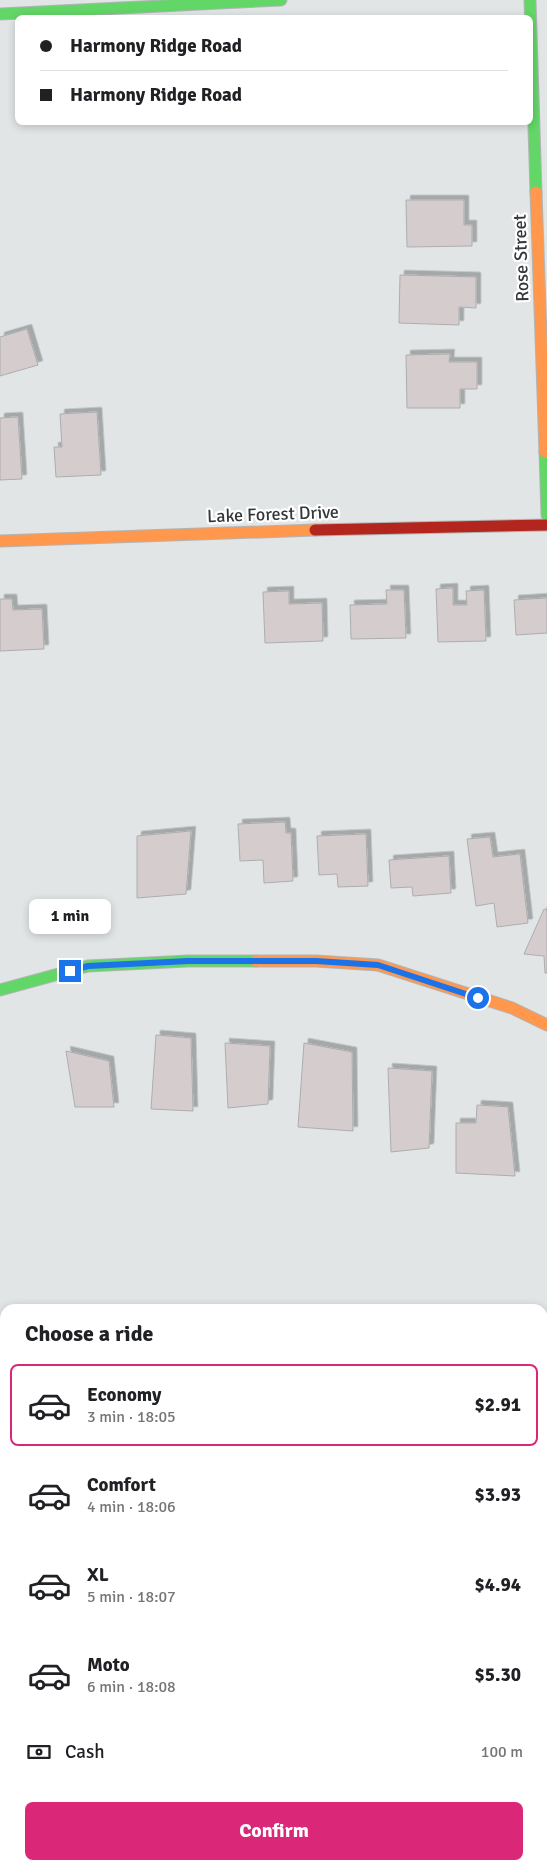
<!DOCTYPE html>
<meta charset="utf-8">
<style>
body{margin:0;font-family:Signika,sans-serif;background:#f6f6f6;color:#202124;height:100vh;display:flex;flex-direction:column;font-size:19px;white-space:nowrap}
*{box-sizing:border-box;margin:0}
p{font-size:16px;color:#757577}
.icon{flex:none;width:28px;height:28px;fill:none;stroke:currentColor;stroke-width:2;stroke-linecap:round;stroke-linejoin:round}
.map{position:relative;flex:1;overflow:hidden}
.drawer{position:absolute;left:0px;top:1304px;width:548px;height:566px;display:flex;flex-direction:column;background:#fff;border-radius:15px 15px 0 0;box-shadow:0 2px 8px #0003}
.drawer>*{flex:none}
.guide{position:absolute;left:15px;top:15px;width:518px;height:110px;border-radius:8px;box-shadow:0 2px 8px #0003;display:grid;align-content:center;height:110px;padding:0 25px;background:#fff}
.end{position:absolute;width:22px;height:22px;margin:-11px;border:6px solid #1a73e8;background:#fff;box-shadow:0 0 0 2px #fff}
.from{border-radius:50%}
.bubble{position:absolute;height:35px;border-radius:8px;background:#fff;box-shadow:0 2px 8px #0003;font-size:16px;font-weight:700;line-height:35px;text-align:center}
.guide b{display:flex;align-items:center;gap:18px;height:48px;font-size:19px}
.guide b+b{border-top:1px solid #e0e0e0}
.guide i{width:12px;height:12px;background:#202124}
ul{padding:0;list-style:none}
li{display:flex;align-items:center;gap:15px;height:82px;margin:0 10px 8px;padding:0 15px;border:2px solid transparent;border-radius:8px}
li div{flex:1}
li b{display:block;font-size:19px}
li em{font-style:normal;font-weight:700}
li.on{border-color:#db2777}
li>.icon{width:45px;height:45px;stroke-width:1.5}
h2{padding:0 25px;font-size:22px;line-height:60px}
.pay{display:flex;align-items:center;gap:12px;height:55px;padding:0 25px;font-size:19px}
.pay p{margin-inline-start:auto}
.primary-button{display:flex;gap:10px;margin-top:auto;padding:10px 25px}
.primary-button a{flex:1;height:58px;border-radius:8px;background:#db2777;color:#fff;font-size:20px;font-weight:700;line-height:58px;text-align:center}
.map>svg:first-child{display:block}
.building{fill:#d5cdcd;stroke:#adadae;filter:url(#shadow)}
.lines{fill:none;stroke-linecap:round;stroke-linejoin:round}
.street-casing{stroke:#b2b5b6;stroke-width:29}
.fast-casing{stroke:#b2b5b6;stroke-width:13}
.slow-casing{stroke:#b2b5b6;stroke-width:13}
.jam-casing{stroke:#b2b5b6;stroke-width:13}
.street{stroke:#fafbfb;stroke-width:28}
.fast{stroke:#63d668;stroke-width:11}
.slow{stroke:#ff974d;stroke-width:11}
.jam{stroke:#b3261e;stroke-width:11}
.route{stroke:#1a73e8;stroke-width:6}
.labels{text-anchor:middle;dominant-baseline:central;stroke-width:4.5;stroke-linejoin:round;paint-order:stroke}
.street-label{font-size:18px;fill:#343738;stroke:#fff}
</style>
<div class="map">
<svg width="547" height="1869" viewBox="0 0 547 1869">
<defs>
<filter id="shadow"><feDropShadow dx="4.5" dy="-4.5" stdDeviation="0" flood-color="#0004"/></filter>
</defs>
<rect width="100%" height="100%" fill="#e1e5e6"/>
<g class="building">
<path d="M406,200H464V225H472V246L407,247Z"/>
<path d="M400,275L476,277V308L459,307V325L399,323Z"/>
<path d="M27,329L38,365L0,376V337Z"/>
<path d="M450,354L449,362H477V389H460V408H407L406,355Z"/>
<path d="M97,412L101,475L56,477L54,447H62L60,414Z"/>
<path d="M18,417L22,479L0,480V418Z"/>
<path d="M453,588V605H467L466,591L484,590L486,641L438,642L436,589Z"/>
<path d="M386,590H404L406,638L351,639L350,605L387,604Z"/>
<path d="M289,591V604L322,603L323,641L265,643L263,592Z"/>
<path d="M547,598V633L516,635L514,600Z"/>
<path d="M0,599H12L13,610L42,609L44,649L0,651Z"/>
<path d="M285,822L286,833H291L293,881L264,883L263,860L240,861L238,824Z"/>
<path d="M191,831L186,894L137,898V836Z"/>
<path d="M366,834L368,886L338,887L337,874L319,875L317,836Z"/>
<path d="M490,837L493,857L520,854L528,923L497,927L494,903L476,906L467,839Z"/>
<path d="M449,856L451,893L413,896L412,887L391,888L389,860Z"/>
<path d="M544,909L547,910V973H545L544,956L524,954Z"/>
<path d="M156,1035L191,1038L193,1111L151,1109Z"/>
<path d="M225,1043L270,1046L268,1104L228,1108Z"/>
<path d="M304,1043L352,1052L353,1131L298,1127Z"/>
<path d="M66,1051L109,1061L114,1107H75Z"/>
<path d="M388,1068L432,1071L429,1148L391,1152Z"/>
<path d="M477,1105L508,1107L515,1176L456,1173V1123H476Z"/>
<rect x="326" y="1865" width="97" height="4"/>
</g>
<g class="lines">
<defs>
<g id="street">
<path d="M0,1518H5"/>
<path d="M0,1733H5"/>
<path d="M542,1743H547"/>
<path d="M60,1869V1865"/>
<path d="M151,1869L152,1865"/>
<path d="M179,1869V1865"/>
<path d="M276,1869V1865"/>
<path d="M485,1869V1865"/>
</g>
<g id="fast">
<path d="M530,0L536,192"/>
<path d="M0,14L281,0"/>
<path d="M545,452L547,515"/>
<path d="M0,990L88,966L188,961H256"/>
</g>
<g id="slow">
<path d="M536,192L545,452"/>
<path d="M0,541L315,530"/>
<path d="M256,961H316L378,965L512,1008L547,1025"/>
</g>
<path id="jam" d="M315,530L547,525"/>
</defs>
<use href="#street" class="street-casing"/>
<use href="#fast" class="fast-casing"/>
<use href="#slow" class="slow-casing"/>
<use href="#jam" class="jam-casing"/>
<use href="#street" class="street"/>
<use href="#fast" class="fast"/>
<use href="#slow" class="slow"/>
<use href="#jam" class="jam"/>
</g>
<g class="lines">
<path class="route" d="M70,971L88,966L188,961H316L378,965L478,998"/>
</g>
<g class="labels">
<g class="street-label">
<text transform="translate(521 258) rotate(-92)">Rose Street</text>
<text transform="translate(273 514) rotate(-2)">Lake Forest Drive</text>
</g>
</g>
</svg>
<i class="end from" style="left:478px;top:998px"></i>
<i class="end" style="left:70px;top:971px"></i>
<div class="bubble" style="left:29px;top:899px;width:82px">1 min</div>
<div class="guide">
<b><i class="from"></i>Harmony Ridge Road</b>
<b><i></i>Harmony Ridge Road</b>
</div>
<section class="drawer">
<h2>Choose a ride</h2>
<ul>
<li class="on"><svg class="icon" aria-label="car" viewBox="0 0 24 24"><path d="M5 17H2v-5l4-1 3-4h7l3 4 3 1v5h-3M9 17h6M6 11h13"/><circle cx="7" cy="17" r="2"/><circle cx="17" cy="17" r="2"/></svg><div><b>Economy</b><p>3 min · 18:05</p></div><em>$2.91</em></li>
<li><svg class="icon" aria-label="car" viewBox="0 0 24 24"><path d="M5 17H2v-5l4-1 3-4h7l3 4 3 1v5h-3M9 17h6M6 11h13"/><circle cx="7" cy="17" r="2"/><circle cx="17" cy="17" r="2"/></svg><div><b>Comfort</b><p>4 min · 18:06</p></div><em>$3.93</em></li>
<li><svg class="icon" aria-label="car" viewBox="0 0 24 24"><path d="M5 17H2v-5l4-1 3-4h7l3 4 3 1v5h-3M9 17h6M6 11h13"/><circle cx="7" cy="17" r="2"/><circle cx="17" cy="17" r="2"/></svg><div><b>XL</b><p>5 min · 18:07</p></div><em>$4.94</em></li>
<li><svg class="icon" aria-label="car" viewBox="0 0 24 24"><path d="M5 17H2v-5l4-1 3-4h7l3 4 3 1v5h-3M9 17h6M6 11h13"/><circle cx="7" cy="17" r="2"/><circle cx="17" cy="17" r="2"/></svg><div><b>Moto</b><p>6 min · 18:08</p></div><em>$5.30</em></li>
</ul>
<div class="pay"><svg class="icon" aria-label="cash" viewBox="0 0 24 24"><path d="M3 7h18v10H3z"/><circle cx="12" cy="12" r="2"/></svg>Cash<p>100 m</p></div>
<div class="primary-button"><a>Confirm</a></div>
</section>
</div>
